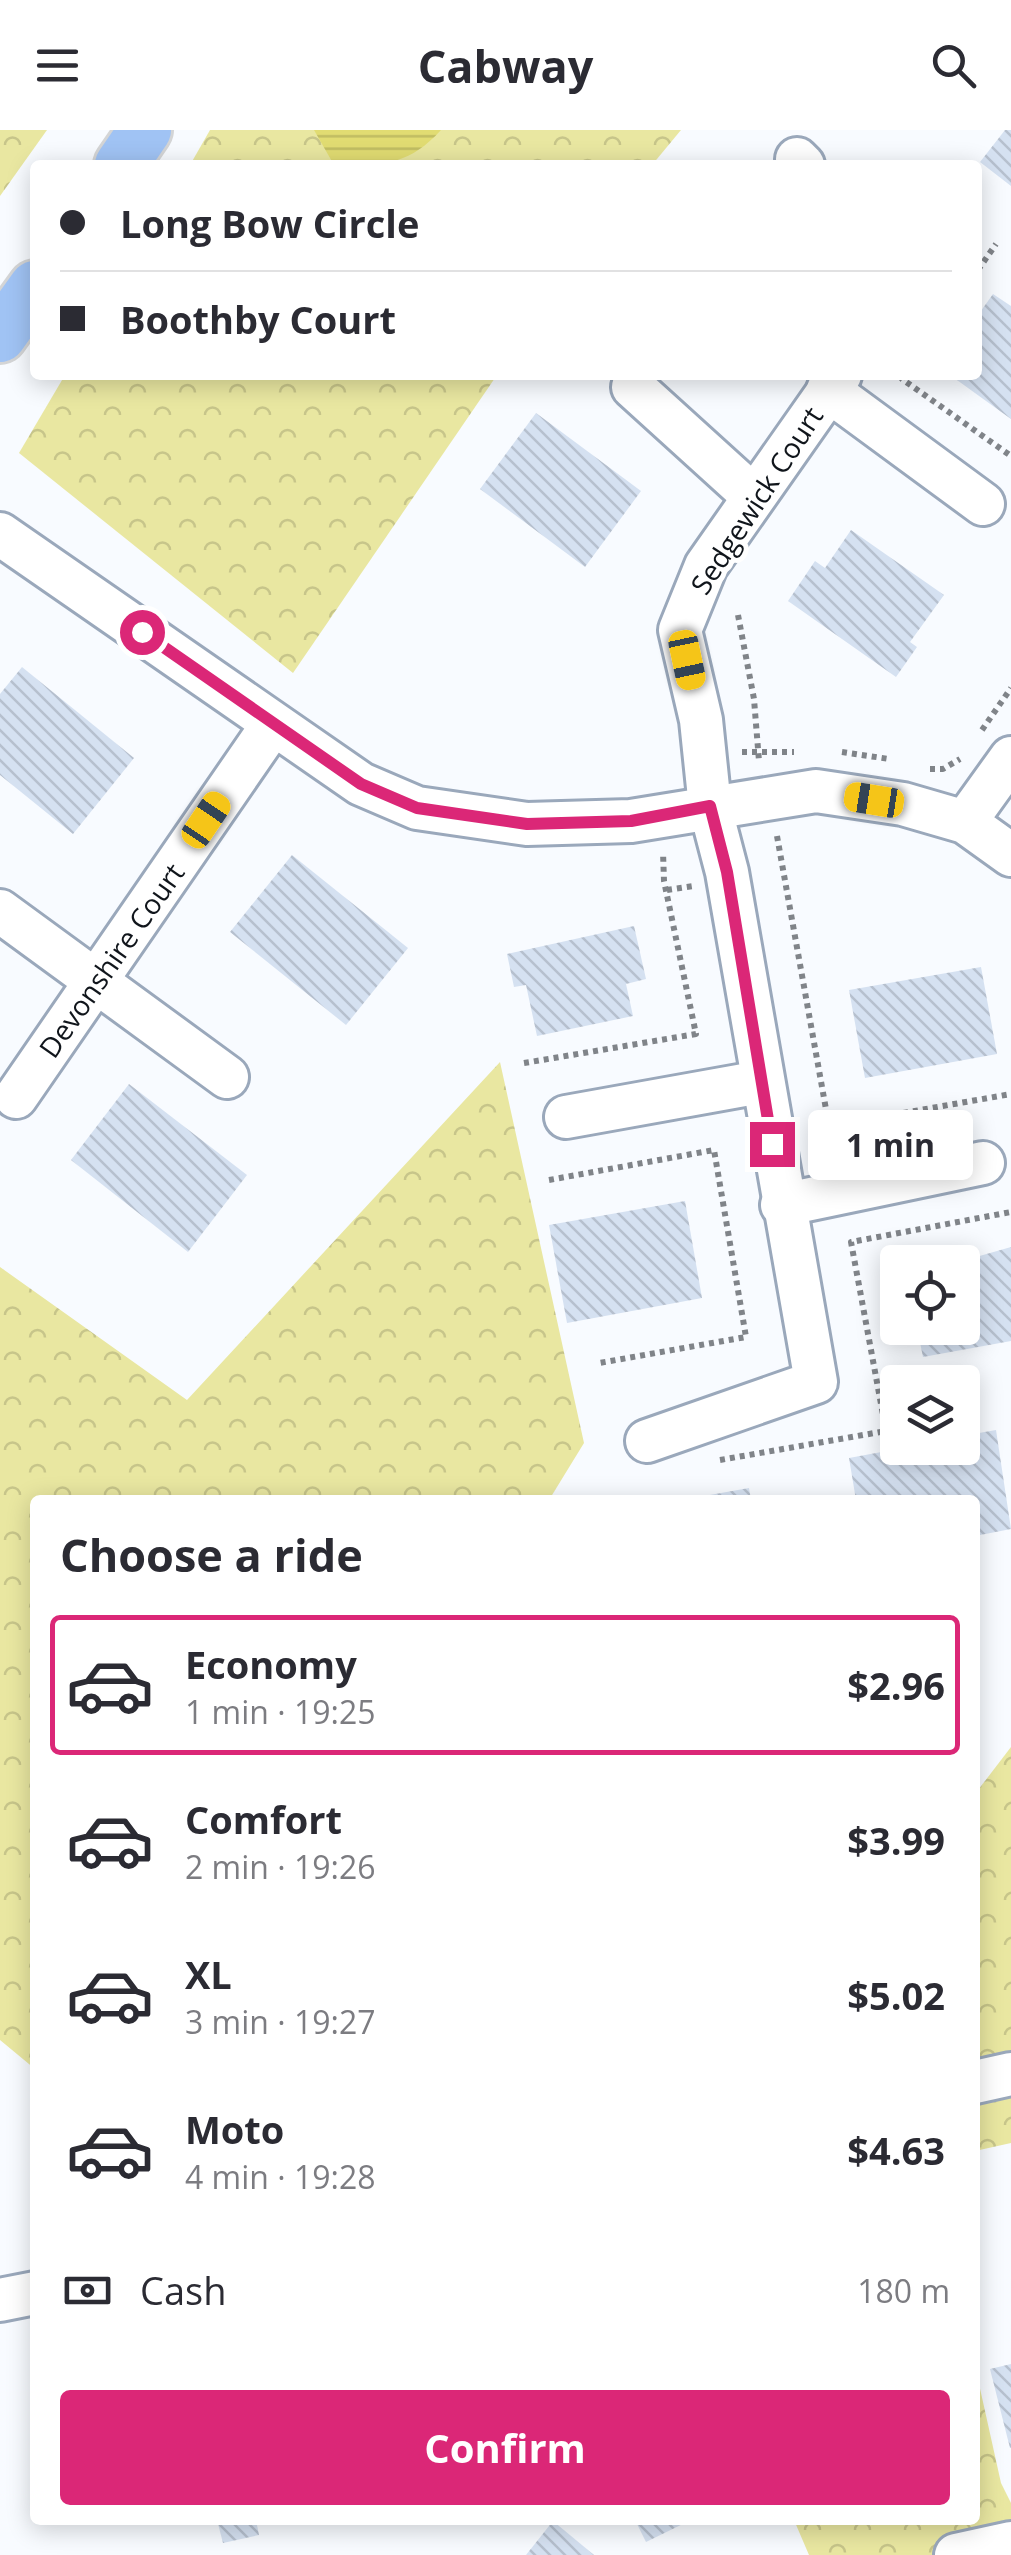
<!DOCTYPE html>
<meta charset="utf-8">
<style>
body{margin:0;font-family:"Open Sans",sans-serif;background:#f7f7f7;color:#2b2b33;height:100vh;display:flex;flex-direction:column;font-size:38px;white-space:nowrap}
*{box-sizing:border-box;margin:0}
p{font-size:32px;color:#7c7c81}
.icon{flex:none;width:55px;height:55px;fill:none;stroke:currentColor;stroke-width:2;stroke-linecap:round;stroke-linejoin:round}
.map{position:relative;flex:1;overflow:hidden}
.side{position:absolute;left:30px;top:1365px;width:950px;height:1030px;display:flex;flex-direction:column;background:#fff;border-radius:10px;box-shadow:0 5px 25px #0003}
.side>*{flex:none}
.banner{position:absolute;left:30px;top:30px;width:952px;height:220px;border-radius:10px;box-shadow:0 5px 25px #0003;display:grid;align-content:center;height:220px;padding:0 30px;background:#fff}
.fabs{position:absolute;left:880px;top:1115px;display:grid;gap:20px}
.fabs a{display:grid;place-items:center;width:100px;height:100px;border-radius:10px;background:#fff;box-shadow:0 5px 25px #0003;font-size:50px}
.end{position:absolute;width:45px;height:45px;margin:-22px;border:12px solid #db2777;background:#fff;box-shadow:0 0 0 5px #fff}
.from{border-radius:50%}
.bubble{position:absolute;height:70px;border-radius:10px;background:#fff;box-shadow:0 5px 25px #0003;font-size:32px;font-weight:700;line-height:70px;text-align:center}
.car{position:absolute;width:30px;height:60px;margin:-30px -15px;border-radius:12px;box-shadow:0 0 8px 2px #0007;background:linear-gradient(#f5c518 24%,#345 0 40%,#f5c518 0 76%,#345 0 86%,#f5c518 0)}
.banner b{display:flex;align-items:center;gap:35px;height:95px;font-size:38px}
.banner b+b{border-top:2px solid #e1e1e2}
.banner i{width:25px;height:25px;background:#2b2b33}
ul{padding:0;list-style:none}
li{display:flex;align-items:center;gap:30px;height:140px;margin:0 20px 15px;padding:0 10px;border:5px solid transparent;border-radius:10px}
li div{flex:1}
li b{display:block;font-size:38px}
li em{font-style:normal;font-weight:700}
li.current{border-color:#db2777}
li>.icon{width:90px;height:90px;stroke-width:1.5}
h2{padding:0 30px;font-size:45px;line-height:120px}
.pay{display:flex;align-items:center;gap:25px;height:110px;padding:0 30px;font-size:38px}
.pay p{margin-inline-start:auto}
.action{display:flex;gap:20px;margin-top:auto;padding:20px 30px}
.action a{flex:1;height:115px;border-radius:10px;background:#db2777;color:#fff;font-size:40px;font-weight:700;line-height:115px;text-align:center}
header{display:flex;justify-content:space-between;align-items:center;height:130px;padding:0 30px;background:#fff;font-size:45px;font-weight:700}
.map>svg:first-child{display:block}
.forest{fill:url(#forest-crowns)}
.water{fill:url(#water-rules)}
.building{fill:url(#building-back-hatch)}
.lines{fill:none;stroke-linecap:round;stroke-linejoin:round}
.minor-casing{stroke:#9aa8bb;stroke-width:48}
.major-casing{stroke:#d4d5d6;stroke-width:58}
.path{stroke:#808489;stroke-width:6;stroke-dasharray:5 5;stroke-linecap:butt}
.minor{stroke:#fff;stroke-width:42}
.major{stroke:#a0c3f4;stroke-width:52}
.route{stroke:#db2777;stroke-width:12}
.labels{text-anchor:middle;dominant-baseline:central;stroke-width:10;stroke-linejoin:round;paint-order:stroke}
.street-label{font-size:28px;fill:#10151b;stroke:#fff}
</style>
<header><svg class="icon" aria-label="menu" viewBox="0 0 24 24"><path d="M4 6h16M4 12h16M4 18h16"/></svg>Cabway<svg class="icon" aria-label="search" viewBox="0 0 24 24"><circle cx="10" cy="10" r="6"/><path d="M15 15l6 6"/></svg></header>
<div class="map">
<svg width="1011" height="2425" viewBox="0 0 1011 2425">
<defs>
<pattern id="forest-crowns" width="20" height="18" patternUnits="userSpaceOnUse" patternTransform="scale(2.5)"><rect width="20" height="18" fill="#e9e7a1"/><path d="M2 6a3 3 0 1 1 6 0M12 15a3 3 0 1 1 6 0" fill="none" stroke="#c7c58a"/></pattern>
<pattern id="water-rules" width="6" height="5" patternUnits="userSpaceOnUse" patternTransform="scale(2.5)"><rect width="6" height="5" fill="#e1dc72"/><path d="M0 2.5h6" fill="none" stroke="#c0bc62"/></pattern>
<pattern id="building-back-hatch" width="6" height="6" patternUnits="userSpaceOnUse" patternTransform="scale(2.5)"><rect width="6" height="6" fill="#d5e1f1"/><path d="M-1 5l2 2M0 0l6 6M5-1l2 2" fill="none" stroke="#b6c0ce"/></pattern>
</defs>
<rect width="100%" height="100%" fill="#f8fbff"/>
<g class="forest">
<path d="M0,0H47L0,66Z"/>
<path d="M210,0H681L652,35H190Z"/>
<path d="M65,245H497L293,543L19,323Z"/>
<path d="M500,932L584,1313L549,1370H35V1939L0,1910V1137L187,1270Z"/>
<path d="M1011,1617V2013L975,2021V1664Z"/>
<path d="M975,2236L1001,2353L1011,2373V2425H809L794,2390H975Z"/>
</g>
<path class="water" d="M314,0H441C407,37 382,35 334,35Z"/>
<g class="building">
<path d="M1005,0H1011V56L980,32Z"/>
<path d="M993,164L1011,176V289L950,245H978V185Z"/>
<path d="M536,283L641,361L585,437L480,359Z"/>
<path d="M851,400L944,465L910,512L917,517L896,547L788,471L815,431L825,438Z"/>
<path d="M22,537L134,628L73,704L0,645V564Z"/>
<path d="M292,725L408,818L346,895L230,802Z"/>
<path d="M634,796L646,849L626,854L633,886L537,906L526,855L514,857L507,824Z"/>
<path d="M981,837L997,924L865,948L849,860Z"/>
<path d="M129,954L247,1045L188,1122L71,1030Z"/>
<path d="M685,1071L702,1168L567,1193L549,1095Z"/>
<path d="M1011,1117V1211L923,1227L917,1198H962V1131Z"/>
<path d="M996,1300L1011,1399L975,1406V1370H856L849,1328L903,1318H962V1306Z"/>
<path d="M749,1358L751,1370H694L693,1368Z"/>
<path d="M1011,2234V2318H1010L990,2239Z"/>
<path d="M217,2390H256L259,2405L223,2413Z"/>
<path d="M635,2390H691L646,2412Z"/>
<path d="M553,2391L594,2425H526Z"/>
</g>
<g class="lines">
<defs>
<g id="minor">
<path d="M797,29L803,35"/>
<path d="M633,257L752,365"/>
<path d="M828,260L983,374"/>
<path d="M0,404L361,654L417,678L527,694L631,691L816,661L903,674L965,692L1011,725"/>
<path d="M965,692L1011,628"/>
<path d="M0,781L227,947"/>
<path d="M16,967L273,594"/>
<path d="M566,987L761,952"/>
<path d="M782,1075L983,1033"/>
<path d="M647,1311L816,1252L727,742L710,677L701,590L680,500L706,436L840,245"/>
<path d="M975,1952L1011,1944"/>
<path d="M0,2170L35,2163"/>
<path d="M956,2425L1011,2413"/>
</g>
<g id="major">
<path d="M121,35L145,0"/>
<path d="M0,206L35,157"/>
</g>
</defs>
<use href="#minor" class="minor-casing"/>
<use href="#major" class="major-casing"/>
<g class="path">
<path d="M978,140L996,114"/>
<path d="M904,245L902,249L1011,326"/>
<path d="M738,485L754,569L759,631"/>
<path d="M982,600L1011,558"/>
<path d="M742,622H794"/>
<path d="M842,622L889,629"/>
<path d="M930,639H943L960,629"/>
<path d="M777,706L829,996L1011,964"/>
<path d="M667,760L694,756"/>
<path d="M524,933L696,904L664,751L663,722"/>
<path d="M549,1050L714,1020L746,1207L599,1233"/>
<path d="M962,1299L974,1298"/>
<path d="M898,1301H886L851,1112L1011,1082"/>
<path d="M720,1330L886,1301"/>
</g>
<use href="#minor" class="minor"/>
<use href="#major" class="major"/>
</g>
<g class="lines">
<path class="route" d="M142,502L361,654L417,678L527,694L631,691L710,676L727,742L772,1014"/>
</g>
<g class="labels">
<g class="street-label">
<text transform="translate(756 370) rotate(-57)">Sedgewick Court</text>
<text transform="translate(111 830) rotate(-55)">Devonshire Court</text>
</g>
</g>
</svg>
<div class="fabs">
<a><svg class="icon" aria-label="locate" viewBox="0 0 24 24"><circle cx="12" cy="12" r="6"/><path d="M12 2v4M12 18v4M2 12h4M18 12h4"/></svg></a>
<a><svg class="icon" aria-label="layers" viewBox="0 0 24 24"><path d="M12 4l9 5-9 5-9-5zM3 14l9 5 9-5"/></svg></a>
</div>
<i class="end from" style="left:142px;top:502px"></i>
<i class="end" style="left:772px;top:1014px"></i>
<div class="bubble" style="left:808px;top:980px;width:165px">1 min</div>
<i class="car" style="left:687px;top:530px;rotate:168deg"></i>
<i class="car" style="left:874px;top:670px;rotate:279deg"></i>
<i class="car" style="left:206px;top:690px;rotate:34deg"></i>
<div class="banner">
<b><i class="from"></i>Long Bow Circle</b>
<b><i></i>Boothby Court</b>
</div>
<section class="side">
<h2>Choose a ride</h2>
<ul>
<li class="current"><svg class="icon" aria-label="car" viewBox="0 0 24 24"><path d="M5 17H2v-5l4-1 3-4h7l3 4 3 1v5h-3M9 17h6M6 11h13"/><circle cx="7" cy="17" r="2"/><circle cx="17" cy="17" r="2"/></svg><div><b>Economy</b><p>1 min · 19:25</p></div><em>$2.96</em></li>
<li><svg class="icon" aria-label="car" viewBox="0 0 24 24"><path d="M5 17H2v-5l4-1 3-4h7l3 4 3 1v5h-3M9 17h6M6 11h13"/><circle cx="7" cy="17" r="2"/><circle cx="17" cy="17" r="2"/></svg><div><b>Comfort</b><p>2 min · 19:26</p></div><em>$3.99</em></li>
<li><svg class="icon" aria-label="car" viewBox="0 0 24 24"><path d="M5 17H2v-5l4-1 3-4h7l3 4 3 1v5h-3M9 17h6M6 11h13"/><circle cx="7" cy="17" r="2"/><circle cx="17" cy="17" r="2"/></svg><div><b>XL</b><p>3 min · 19:27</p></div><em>$5.02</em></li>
<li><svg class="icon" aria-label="car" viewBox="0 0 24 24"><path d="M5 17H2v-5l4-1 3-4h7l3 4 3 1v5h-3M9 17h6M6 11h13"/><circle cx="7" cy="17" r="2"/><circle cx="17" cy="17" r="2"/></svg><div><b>Moto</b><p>4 min · 19:28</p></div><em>$4.63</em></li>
</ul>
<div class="pay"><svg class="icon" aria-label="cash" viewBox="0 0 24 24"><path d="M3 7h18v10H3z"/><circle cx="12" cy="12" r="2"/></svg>Cash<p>180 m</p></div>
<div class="action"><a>Confirm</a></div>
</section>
</div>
